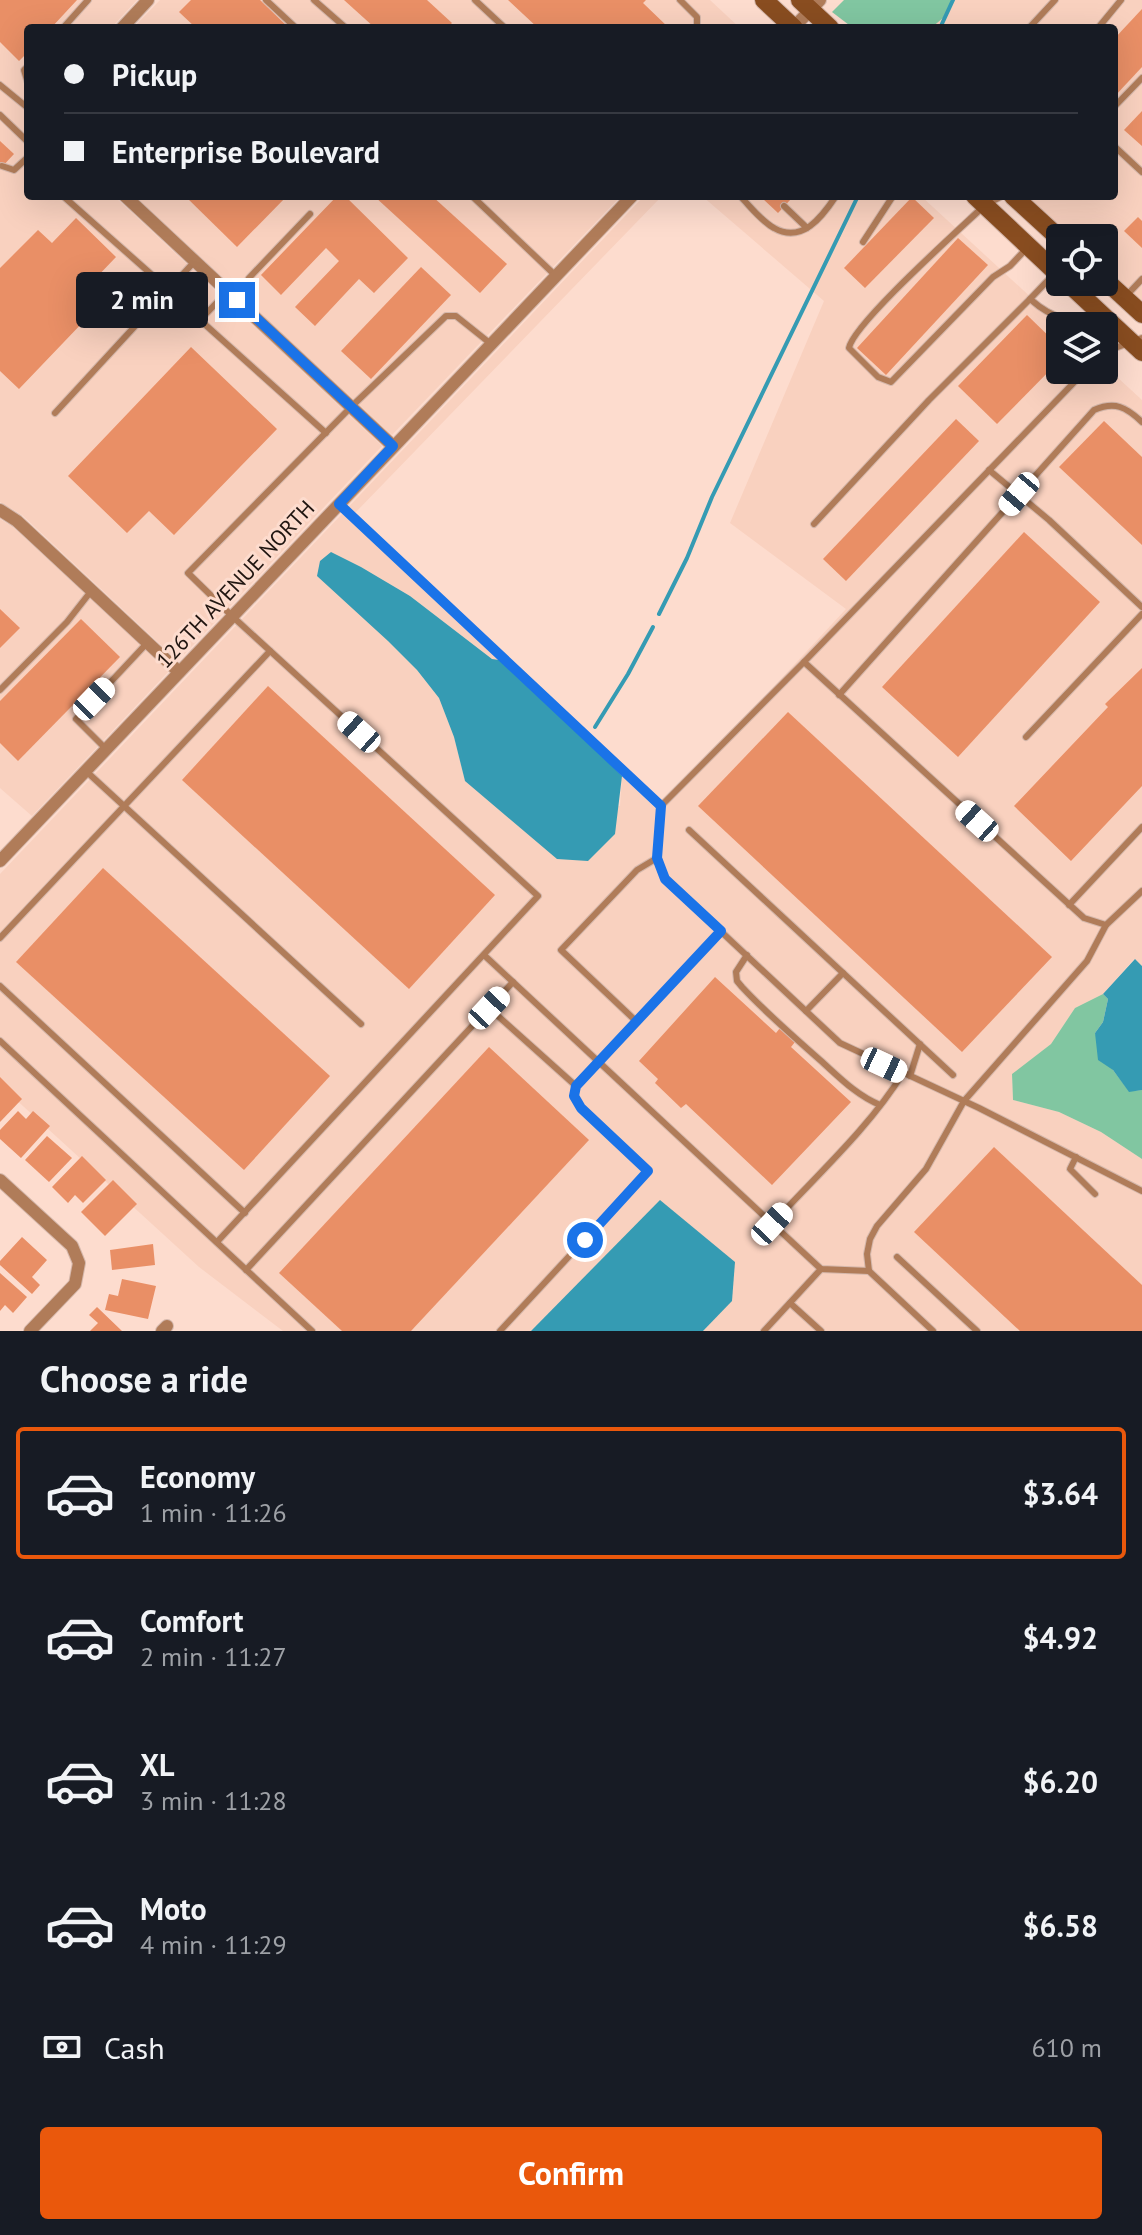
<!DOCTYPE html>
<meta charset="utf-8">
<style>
body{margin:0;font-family:"PT Sans",sans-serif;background:#242831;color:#f1f3f6;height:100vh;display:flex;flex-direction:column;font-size:30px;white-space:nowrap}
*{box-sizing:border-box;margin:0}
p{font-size:26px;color:#9ea1a6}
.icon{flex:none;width:44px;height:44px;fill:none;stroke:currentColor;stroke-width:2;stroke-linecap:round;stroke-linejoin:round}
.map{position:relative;height:1331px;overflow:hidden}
.panel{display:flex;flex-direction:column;background:#171b24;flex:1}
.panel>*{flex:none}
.guide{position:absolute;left:24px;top:24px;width:1094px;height:176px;border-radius:8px;box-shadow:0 8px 32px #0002;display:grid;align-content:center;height:176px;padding:0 40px;background:#171b24}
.buttons{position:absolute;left:1046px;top:224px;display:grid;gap:16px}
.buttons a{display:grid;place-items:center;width:72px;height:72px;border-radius:8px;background:#171b24;box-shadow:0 8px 32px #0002;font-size:40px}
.end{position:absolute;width:36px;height:36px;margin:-18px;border:10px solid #1a73e8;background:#fff;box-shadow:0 0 0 4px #fff}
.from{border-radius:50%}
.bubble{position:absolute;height:56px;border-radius:8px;background:#171b24;box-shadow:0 8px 32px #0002;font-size:26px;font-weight:800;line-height:56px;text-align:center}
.car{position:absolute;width:24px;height:48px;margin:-24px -12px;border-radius:10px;box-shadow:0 0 6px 2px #0007;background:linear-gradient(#fff 24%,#345 0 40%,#fff 0 76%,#345 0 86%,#fff 0)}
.guide b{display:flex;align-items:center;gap:28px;height:76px;font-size:30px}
.guide b+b{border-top:2px solid #363941}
.guide i{width:20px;height:20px;background:#f1f3f6}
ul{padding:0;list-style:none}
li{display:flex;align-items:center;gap:24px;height:132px;margin:0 16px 12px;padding:0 24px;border:4px solid transparent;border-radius:8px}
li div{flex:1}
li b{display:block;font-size:30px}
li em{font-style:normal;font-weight:800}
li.current{border-color:#ea580c}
li>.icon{width:72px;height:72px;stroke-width:1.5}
h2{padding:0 40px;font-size:36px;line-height:96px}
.pay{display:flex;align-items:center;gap:20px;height:88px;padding:0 40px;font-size:30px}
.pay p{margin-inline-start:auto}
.button{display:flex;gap:16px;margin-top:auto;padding:16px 40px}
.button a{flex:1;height:92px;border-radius:8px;background:#ea580c;color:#fff;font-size:32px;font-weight:800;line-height:92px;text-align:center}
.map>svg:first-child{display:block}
.built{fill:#f9d1bf}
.green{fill:#81c6a1}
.water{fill:#359bb3}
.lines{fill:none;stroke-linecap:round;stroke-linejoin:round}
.stream{stroke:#359bb3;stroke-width:4}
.building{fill:#e98f66}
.lane-casing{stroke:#d5b8ac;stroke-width:8}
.street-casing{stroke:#d5b8ac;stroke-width:14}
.secondary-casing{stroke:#d5b8ac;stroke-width:20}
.lane{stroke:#b07c59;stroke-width:6}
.street{stroke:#b07c59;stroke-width:12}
.secondary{stroke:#894d20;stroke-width:18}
.route{stroke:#1a73e8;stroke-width:10}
.labels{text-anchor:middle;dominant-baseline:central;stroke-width:6;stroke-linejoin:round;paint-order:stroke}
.street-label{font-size:22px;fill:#201510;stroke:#fddcce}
</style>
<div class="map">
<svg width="1142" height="1331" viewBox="0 0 1142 1331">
<rect width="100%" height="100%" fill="#fddcce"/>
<g class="built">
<path d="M0,0H137L111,28H28V196H114L382,446L178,661L22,515L0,502Z"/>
<path d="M160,0H710L740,28H133Z"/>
<path d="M953,0H1142V303L1104,268V238H1071L1025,196H1114V28H931L943,18Z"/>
<path d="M135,196H621L392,435Z"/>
<path d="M644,196H662L355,513L506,661L492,659L410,596L361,567L331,553L388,641L417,670L439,698L454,737L465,781L620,806L622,776L658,811L846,609L730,523L824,301L702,196H921L1062,326H1060V370H1104V365L1142,400V966L1134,959L1103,994L1075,1008L1051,1044L1012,1075L1013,1100L1059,1112L1101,1132L1142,1159V1331H703L731,1301L660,1201L531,1331H283L199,1267L0,1085V874Z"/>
<path d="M0,519L13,527L169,671L32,816L0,788Z"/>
</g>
<g class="green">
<path d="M844,0H953L943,18L931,28H853L832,12Z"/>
<path d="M1103,994L1108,999L1103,1022L1095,1033L1113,1070L1129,1091L1142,1090V1159L1101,1132L1059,1112L1013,1100L1012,1074L1051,1044L1075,1008Z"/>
</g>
<g class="water">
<path d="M331,552L361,567L410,596L492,659L506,661L622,776L615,834L588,861L557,859L465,781L454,737L439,698L417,670L388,641L317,576L320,561Z"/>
<path d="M1135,959L1142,966V1090L1129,1092L1113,1070L1098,1060L1095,1033L1103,1022L1108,999L1103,994Z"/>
<path d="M660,1200L735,1262L732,1301L703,1331H531Z"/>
</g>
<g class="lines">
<g class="stream">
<path d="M940,28L953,0"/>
<path d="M659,614L687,558L712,497L858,196"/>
<path d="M595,727L628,674L653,627"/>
</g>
</g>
<g class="building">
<path d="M0,0H77L51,28H28V52L19,61L0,42Z"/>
<path d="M191,0H260L289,28H196L179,12Z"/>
<path d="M344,0H427L452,23L447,28H375Z"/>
<path d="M508,0H646L643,3L669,28H538Z"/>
<path d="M1142,9V67L1114,97V39Z"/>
<path d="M1142,111V146L1124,130Z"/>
<path d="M0,141L14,154L0,169Z"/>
<path d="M185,196H287L237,247Z"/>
<path d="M337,196H345L408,258L374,293L359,279L315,326L295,307L339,261L326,248L281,295L261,275Z"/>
<path d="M374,196H432L507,264L480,293Z"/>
<path d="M760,196H788L791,199L778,213Z"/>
<path d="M912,197L934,218L865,288L844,268Z"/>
<path d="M1138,217L1142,221V248L1124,231Z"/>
<path d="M76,218L116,257L92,282L107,297L19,389L0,371V268L38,230L52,243Z"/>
<path d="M958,238L988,265L886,375L857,348Z"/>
<path d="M421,267L451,295L371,379L341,351Z"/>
<path d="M1027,315L1060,347V360L997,424L958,386Z"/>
<path d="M191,347L277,429L174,535L149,511L127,533L68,476Z"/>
<path d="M956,419L979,441L846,581L823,559Z"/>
<path d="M1104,421L1142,457V545L1059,467Z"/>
<path d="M1024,532L1100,602L958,757L882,687Z"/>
<path d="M0,609L20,628L0,648Z"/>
<path d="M81,619L120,657L18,761L0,743V701Z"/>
<path d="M1142,668V786L1071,861L1014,806L1108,707L1105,704Z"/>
<path d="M268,686L495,895L409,989L182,780Z"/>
<path d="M788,712L1052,957L962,1052L698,806Z"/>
<path d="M103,868L330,1076L244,1170L16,962Z"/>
<path d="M715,977L776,1033L780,1028L795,1042L791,1047L851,1102L772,1185L686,1104L681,1108L655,1083L658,1079L639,1061Z"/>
<path d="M489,1047L589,1140L411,1331H342L279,1273Z"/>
<path d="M0,1077L22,1099L0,1122Z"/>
<path d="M18,1111L26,1119L33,1111L50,1126L21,1158L0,1139V1130Z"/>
<path d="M47,1136L72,1158L49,1182L25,1160Z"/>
<path d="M994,1147L1142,1285V1331H1020L914,1232Z"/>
<path d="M82,1156L106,1180L83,1203L75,1195L68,1203L52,1187Z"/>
<path d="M113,1180L137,1204L105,1236L81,1212Z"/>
<path d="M22,1237L47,1260L32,1277L40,1285L32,1294L0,1265V1261Z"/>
<path d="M153,1244L155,1265L112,1270L110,1250Z"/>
<path d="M0,1273L27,1297L13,1313L5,1305L0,1311Z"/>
<path d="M122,1279L156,1286L148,1319L105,1310L109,1294L118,1296Z"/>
<path d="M97,1307L122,1331H90L98,1323L89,1315Z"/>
</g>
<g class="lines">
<defs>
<g id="lane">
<path d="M266,0L296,28"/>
<path d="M314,0L346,28"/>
<path d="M475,0L505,28"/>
<path d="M680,0L697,17V28"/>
<path d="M63,28L88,0"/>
<path d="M1029,28L1055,0"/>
<path d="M1098,28L1121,0"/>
<path d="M28,66L24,70L28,83"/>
<path d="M0,85L28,108"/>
<path d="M1114,107L1142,78"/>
<path d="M0,115L28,142"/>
<path d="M1114,146L1142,172"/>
<path d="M2,166L14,170L28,157"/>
<path d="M63,196L169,290"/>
<path d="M472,196L556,276"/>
<path d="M740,196C750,206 761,221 774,228C802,244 822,217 836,196"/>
<path d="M1002,196L985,205C961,228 853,324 849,348L878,377L891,382L993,277L1010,266L1026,249"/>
<path d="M784,206L807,228"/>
<path d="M863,242L893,196"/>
<path d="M1054,274L1030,299C1055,321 1068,321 1101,317"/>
<path d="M227,292L200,320L326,433"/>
<path d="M1127,295L1142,279"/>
<path d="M237,300L249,278L310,214"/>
<path d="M1104,352L1142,338"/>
<path d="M1086,370L804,662L1084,918L1106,925L1142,891"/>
<path d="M55,413L195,261"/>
<path d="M989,470L1049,520L1142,607"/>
<path d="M339,504L661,806L804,662"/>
<path d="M814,524L929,400L1030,299"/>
<path d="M0,690L67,622L92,590"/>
<path d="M839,695L1094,410C1115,401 1126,407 1142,422"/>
<path d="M1026,737L1142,614"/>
<path d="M106,749L76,719L148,642"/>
<path d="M87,772L361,1024"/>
<path d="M661,806L657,858L665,879L840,1043L979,1108L1142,1191"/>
<path d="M689,830L953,1075"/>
<path d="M1069,905L1142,827"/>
<path d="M0,938L270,651"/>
<path d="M484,955L821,1269L869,1271"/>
<path d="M747,955L736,972L737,981L742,987C766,1013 793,1036 820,1060C839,1077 856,1095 880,1105"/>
<path d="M0,986L245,1213"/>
<path d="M489,1008L576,1086"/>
<path d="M806,1011L843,973"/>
<path d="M637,1022L561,950L637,870L657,858"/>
<path d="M0,1041L312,1331"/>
<path d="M910,1076L920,1044"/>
<path d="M1076,1157L1070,1169L1095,1194"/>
<path d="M772,1224C815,1177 870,1127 903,1073"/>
<path d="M217,1242L538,896L232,616L188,573L351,407L446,316H456L491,344"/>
<path d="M897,1257L977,1331"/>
<path d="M246,1270L513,982"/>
<path d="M790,1303L821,1331"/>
<path d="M500,1331L648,1171L581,1108L574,1096L576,1086L721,931"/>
<path d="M764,1331L821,1269"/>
<path d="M933,1331L869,1271L867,1254L870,1239L877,1226L926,1169L964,1101L1087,961L1106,925"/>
</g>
<g id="street">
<path d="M122,28L148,0"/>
<path d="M793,28L820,0"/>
<path d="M125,196L393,446"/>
<path d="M0,510L17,521L179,672"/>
<path d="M0,861L632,196"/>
<path d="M0,1180L72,1246L79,1263L75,1284L30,1331"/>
<path d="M162,1331L167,1326"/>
</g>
<g id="secondary">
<path d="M764,0L794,28"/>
<path d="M800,0L830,28"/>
<path d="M975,196L1060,276"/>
<path d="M1013,196L1060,239"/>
<path d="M1104,279L1142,314"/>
<path d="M1067,282L1142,352"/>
</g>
</defs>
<use href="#lane" class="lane-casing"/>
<use href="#street" class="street-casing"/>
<use href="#secondary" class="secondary-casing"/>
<use href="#lane" class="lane"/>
<use href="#street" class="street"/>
<use href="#secondary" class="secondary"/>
</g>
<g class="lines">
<path class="route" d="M237,300L393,446L339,504L661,806L657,858L665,879L721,931L576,1086L574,1096L581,1108L648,1171L585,1240"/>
</g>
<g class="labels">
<g class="street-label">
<text transform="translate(235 584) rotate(-47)">126TH AVENUE NORTH</text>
</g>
</g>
</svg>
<div class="buttons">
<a><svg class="icon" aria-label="locate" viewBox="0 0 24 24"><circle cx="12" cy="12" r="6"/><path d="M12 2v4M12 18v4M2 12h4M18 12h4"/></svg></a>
<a><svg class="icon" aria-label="layers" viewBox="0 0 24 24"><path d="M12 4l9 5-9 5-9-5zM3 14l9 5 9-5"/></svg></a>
</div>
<i class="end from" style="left:585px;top:1240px"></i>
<i class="end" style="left:237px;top:300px"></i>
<div class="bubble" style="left:76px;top:272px;width:132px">2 min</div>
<i class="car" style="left:1019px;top:494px;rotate:220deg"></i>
<i class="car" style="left:94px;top:699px;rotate:44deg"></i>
<i class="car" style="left:359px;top:732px;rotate:312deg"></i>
<i class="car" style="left:977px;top:821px;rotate:312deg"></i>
<i class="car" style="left:489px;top:1008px;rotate:43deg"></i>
<i class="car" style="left:884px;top:1065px;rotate:115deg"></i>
<i class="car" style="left:772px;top:1224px;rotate:43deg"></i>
<div class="guide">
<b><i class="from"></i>Pickup</b>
<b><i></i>Enterprise Boulevard</b>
</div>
</div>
<section class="panel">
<h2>Choose a ride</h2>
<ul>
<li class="current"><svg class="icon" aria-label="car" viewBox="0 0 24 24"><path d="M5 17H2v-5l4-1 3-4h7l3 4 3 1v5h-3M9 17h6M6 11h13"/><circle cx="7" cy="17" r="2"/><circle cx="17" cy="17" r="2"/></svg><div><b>Economy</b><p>1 min · 11:26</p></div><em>$3.64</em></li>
<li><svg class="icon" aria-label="car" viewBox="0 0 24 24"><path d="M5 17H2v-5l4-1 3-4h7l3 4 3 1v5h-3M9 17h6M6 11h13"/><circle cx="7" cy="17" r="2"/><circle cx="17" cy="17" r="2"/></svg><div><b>Comfort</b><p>2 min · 11:27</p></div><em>$4.92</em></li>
<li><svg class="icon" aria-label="car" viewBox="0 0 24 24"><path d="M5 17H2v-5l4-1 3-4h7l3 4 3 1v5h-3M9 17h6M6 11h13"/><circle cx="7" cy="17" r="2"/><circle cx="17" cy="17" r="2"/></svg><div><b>XL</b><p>3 min · 11:28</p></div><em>$6.20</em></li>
<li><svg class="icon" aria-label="car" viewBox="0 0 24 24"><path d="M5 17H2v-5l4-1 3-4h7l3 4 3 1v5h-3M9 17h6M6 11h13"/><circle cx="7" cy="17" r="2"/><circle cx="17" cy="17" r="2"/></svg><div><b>Moto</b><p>4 min · 11:29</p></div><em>$6.58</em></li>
</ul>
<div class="pay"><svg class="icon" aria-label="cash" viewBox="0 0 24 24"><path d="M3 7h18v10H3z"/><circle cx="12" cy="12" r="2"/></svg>Cash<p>610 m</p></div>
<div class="button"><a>Confirm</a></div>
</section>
